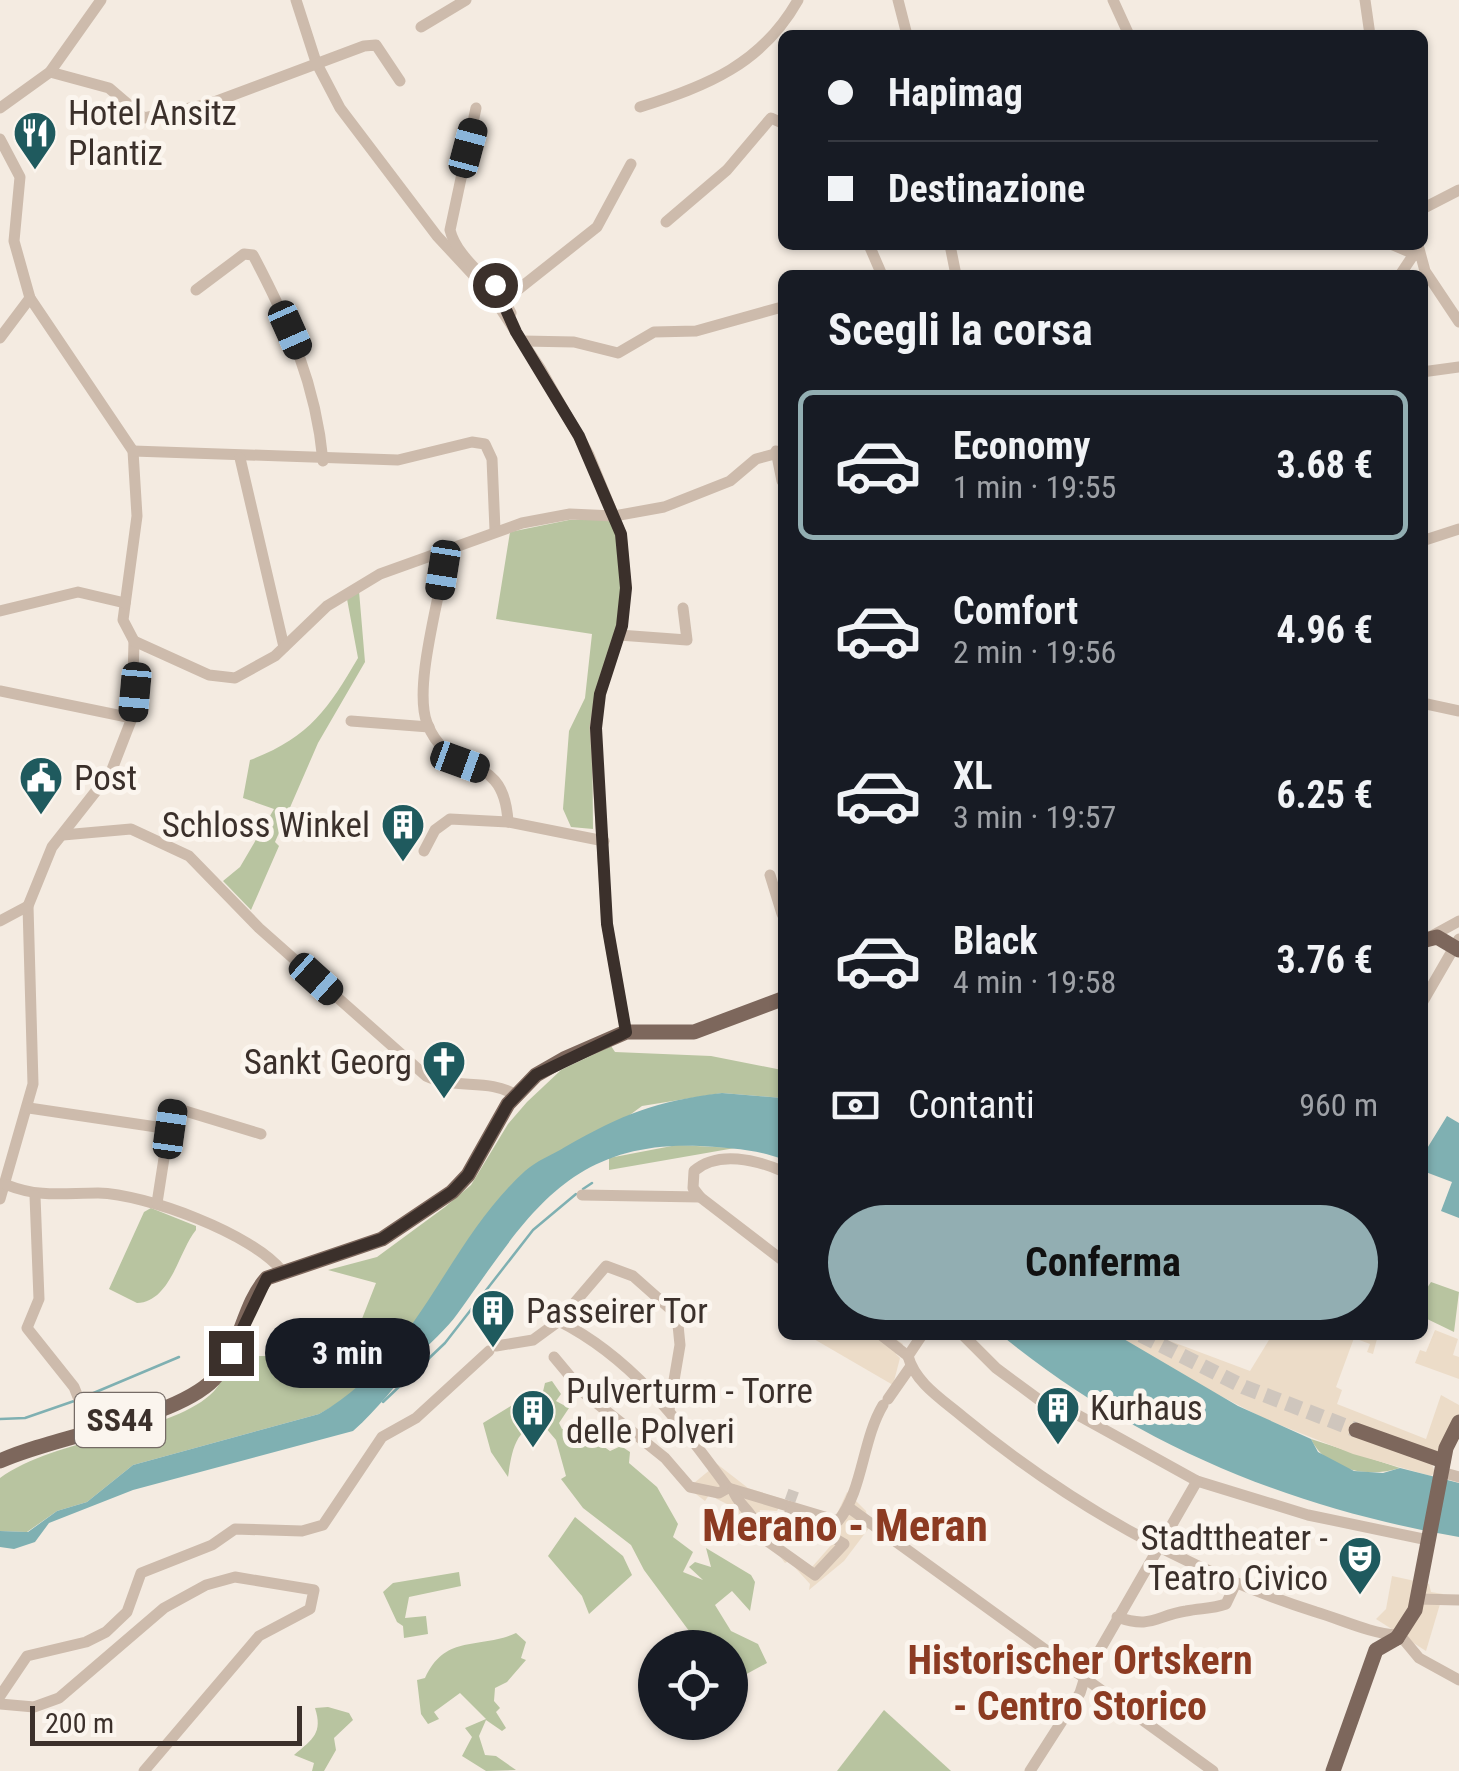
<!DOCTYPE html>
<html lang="it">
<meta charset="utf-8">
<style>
body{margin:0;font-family:"Roboto Condensed",sans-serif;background:#242831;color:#f1f3f6;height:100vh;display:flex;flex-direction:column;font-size:38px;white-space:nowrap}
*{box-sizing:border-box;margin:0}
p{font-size:32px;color:#9ea1a6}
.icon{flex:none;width:55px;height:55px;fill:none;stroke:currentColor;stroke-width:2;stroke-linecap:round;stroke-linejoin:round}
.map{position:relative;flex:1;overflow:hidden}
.details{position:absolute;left:778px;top:270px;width:650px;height:1070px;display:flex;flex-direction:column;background:#171b24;border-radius:15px;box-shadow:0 2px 8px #0004}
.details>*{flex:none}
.guide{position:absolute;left:778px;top:30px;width:650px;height:220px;border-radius:15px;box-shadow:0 2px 8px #0004;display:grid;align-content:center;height:220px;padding:0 50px;background:#171b24}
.fabs{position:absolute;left:638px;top:1630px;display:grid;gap:20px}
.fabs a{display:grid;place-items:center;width:110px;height:110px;border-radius:50%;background:#171b24;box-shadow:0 2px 8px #0004;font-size:50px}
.scale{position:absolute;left:30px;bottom:25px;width:272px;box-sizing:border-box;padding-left:10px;border:5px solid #3b302b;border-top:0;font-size:28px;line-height:35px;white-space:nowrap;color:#3b302b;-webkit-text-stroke:8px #fbf5ee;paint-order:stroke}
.end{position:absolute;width:45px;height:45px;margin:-22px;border:12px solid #3b302b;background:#fff;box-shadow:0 0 0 5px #fff}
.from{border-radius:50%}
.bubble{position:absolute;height:70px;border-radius:35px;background:#171b24;box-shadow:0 2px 8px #0004;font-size:32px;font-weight:700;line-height:70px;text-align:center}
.car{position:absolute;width:30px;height:60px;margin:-30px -15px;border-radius:12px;box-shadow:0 0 8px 2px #0007;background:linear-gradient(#222 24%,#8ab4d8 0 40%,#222 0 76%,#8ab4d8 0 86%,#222 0)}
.guide b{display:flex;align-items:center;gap:35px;height:95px;font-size:38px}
.guide b+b{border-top:2px solid #363941}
.guide i{width:25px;height:25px;background:#f1f3f6}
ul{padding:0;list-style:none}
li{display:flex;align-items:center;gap:30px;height:150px;margin:0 20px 15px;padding:0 30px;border:5px solid transparent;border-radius:15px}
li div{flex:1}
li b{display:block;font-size:38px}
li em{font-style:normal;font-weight:700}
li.active{border-color:#92aeb2}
li>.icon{width:90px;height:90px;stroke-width:1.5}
h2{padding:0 50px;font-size:45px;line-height:120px}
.pay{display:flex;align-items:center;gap:25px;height:110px;padding:0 50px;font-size:38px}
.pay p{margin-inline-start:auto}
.action{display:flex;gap:20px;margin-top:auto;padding:20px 50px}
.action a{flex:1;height:115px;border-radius:60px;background:#92aeb2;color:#111;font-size:40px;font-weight:700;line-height:115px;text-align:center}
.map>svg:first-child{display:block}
.green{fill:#b8c4a0}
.plaza{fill:#ecdcc8;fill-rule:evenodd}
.water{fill:#7fb0b2}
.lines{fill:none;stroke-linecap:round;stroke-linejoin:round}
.stream{stroke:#7fb0b2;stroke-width:2.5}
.minor-tunnel{stroke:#cfc6bd;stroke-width:11;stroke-dasharray:11 5.5;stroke-linecap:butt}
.major-tunnel{stroke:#cfc6bd;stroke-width:15;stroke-dasharray:15 8;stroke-linecap:butt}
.minor{stroke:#cdbbac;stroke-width:11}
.major{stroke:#7d675c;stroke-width:15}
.route{stroke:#3b302b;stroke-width:12}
.labels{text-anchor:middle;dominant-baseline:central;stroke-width:10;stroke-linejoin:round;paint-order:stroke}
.shield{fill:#fbf5ee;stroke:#756b66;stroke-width:2.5}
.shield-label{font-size:32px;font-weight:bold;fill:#3b302b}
.poi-label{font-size:35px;fill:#3b302b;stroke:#fbf5ee;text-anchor:start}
.quarter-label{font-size:40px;font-weight:bold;fill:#8c3b22;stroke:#fbf5ee}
.district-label{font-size:45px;font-weight:bold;fill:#8c3b22;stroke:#fbf5ee}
</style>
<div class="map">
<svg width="1459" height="1771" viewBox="0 0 1459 1771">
<rect width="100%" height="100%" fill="#f4ebe1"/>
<g class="green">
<path d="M614,518L624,561L619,625L592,717L593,829L571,827L563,809L569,731L585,698L592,634L496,619L510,532L569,520Z"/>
<path d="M359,591L365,662L318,743L275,842L279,846L251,910L223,881L240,867L274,809L243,798L250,760C309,738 328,709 358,658L347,599Z"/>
<path d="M611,1046L615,1052L711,1056L782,1070V1098L722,1093L642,1106L485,1221L394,1353L344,1400L319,1414L133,1465L87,1502L57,1511L27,1532L0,1531V1478C57,1437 166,1434 210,1395C221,1386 228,1368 236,1356H269L308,1331L347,1357L376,1283L328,1270L377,1257L445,1207L471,1185L508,1124L527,1102L561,1070Z"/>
<path d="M677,1145L735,1148L609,1170V1158Z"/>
<path d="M151,1208L196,1226V1230C179,1250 171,1302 137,1303L109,1289L144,1212Z"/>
<path d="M1431,1282L1459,1292L1454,1332L1423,1317V1294Z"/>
<path d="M552,1381L561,1394L556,1401L569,1408L559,1423L562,1429L582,1431L610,1451L621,1446L630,1452L629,1463L657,1487L678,1524L673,1537L693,1552L683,1572L703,1580L689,1567L695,1562L711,1567L706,1548L751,1575L755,1582L750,1611L732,1591L715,1605L731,1631L758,1644L767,1663L730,1683V1648L711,1647L695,1639L644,1570L631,1545L583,1508L561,1479L566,1476L556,1440L545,1427C514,1421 511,1459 508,1477L491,1452L483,1423L514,1404L518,1418L546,1414L541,1400L545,1383Z"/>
<path d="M1311,1439L1400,1468C1369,1478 1326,1471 1311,1439Z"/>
<path d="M575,1517L623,1556L632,1575L589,1614L582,1596L548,1556Z"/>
<path d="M459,1572L461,1586L409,1597L405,1618L426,1616L428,1634L404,1638L403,1626L397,1622L383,1592L393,1583Z"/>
<path d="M516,1633L526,1642L521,1658L526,1660L507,1682L495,1688L494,1701L500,1708L496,1712L506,1728L502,1731L486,1720L479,1736L485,1755L496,1756L516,1770L486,1771L462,1756L472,1737L465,1728L486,1719L460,1693L434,1712L439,1719L428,1724L421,1714L417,1680L425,1678C446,1633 478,1650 516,1633Z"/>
<path d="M328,1707L349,1713L353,1720L334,1738L336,1750L324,1771H312L314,1763L294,1755C313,1739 323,1733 315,1708Z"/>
<path d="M884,1710L951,1771H837Z"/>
</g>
<g class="plaza">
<path d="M1435,1330L1458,1339L1453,1355L1459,1357V1379L1415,1363L1420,1350L1426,1352Z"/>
<path d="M807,1335H890L903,1344L896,1354L900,1358L893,1385Z"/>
<path d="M1118,1335H1154L1250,1371L1272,1335H1378L1373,1354L1367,1352L1370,1344L1354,1338L1336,1387L1342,1390L1337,1404L1426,1439L1441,1395L1459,1405V1414L1432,1464L1435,1472L1431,1476L1353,1454L1265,1419L1165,1367Z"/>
<path d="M717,1464L748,1488L836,1516L847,1492L866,1511L869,1528L844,1561L809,1590L810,1584L789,1561L785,1563L775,1550L756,1541L750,1518L732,1517L735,1508L709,1495L705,1501L688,1488ZM781,1503L833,1543L812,1567L760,1532L765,1525L758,1519L760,1510L777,1511Z"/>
<path d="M1392,1576L1429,1584L1431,1592L1443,1594L1426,1651L1376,1619L1386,1609Z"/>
</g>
<g class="water">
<path d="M722,1093L782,1098V1159C756,1149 728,1148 700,1146C567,1140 526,1219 458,1313C446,1330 430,1342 417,1358C396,1385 378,1409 353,1431L133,1490L49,1523L35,1542L14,1549L0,1547V1531L28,1532L57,1511L87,1502L133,1465L319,1414C418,1358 445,1244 525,1171C536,1161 552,1155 565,1147C623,1114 655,1101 722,1093Z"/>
<path d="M1447,1116L1459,1123V1218L1441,1211L1452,1182L1423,1171V1155Z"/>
<path d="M1001,1335H1117L1238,1406L1311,1439L1318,1452L1354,1471L1383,1473L1400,1468L1459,1483V1537C1290,1508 1134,1444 1001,1335Z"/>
</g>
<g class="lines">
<g class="stream">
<path d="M583,1189L592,1183"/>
<path d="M84,1397L179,1357"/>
<path d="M383,1402L445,1343L533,1230L576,1194"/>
<path d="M0,1419L25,1418L77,1400"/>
</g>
<path class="minor-tunnel" d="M790,1501L795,1487"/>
<path class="major-tunnel" d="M1141,1335L1244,1387L1356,1430"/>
<g class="minor">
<path d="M296,0L316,62L340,108L437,236L490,293L540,368L589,455L621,534L626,588L622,625L600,693L595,727L607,924L626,1032"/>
<path d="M898,0L907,35"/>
<path d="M1113,0L1129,35"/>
<path d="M1365,0L1370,35"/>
<path d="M421,27L466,0"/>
<path d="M50,72L109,88L144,118L209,104L364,46L376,45L400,81"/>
<path d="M640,107C707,86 762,64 798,0"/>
<path d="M0,108L50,72L101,0"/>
<path d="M476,108L450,230C458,262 497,282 511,313"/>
<path d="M0,139L20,177L14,241L30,298L133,451L137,516L123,620L134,641L132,718L111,772L52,847L28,906L33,1084L0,1199"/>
<path d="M1422,209L1459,190"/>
<path d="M666,222L727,170L771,118L782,123"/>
<path d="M869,245L882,275"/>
<path d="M950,245L956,275"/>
<path d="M1393,245L1419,256"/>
<path d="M1418,245L1425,271L1459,322"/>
<path d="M1400,275L1414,254"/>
<path d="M196,290L244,254L253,255C289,323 316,385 323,461"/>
<path d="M505,300L597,227L631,164"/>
<path d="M0,338L30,298"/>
<path d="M523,341L574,342L618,353L654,332L696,331L782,307"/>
<path d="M1422,372L1459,367"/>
<path d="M133,451L398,460L472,442L485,444L492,459L495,530"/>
<path d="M776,451L782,481"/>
<path d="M240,458L284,647"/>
<path d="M1422,541L1459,529"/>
<path d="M441,553L443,571C437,608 414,689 427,723C449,781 504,747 508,822"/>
<path d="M0,611L78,592L125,603"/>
<path d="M619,635L687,640L683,608"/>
<path d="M134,641L209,675L235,678L275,656L327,606L380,574L522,523L570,514L614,516L664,507L730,481L756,459L782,452"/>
<path d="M0,691L132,718"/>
<path d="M1422,703L1459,711"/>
<path d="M351,721L429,727"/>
<path d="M63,835L131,829L189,856L259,928L426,1076C455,1090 489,1078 516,1095"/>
<path d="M424,851L435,830L450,819L508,822L604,841"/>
<path d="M770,875L782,914"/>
<path d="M0,921L28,906"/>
<path d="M1428,938L1459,921"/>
<path d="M1422,1003L1459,939"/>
<path d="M29,1108L170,1129"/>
<path d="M7,1185C40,1198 64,1193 98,1193C146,1194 253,1234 282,1271"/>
<path d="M582,1195L700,1197L782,1260"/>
<path d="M35,1196L39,1299L27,1328L74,1387L82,1407"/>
<path d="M700,1197L693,1188L694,1171C718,1150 757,1160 782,1171"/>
<path d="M157,1203L172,1107L261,1134"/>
<path d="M559,1321C634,1359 679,1422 728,1488"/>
<path d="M881,1335L908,1356"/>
<path d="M922,1335L908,1356C915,1383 943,1400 963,1417C1070,1505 1185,1570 1316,1612C1343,1620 1369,1633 1397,1635"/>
<path d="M963,1335L996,1368L1038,1399L1076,1414L1197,1481L1308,1515L1428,1540"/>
<path d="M496,1346L533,1340L559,1321L606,1266L633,1276L677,1315"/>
<path d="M554,1357L584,1393L665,1458L690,1487L719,1493L728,1488"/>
<path d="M888,1399L911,1366"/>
<path d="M669,1410L680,1345L677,1315L684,1307"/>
<path d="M1441,1472L1459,1477"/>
<path d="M728,1488L838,1521C863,1491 862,1440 883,1405"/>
<path d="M733,1490C739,1508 756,1511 756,1533L815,1575L844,1544L790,1512"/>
<path d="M848,1507L1213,1771"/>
<path d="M1417,1599L1459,1600"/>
<path d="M1117,1617C1152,1629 1155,1616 1186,1611C1201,1608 1212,1609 1226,1604L1236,1583"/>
<path d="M1404,1640L1419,1658L1459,1680"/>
<path d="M0,1696L27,1656L86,1642L106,1632L127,1612L141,1573L212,1545L235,1529L302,1531L323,1525L382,1437L416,1418L489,1351"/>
<path d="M0,1704L34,1707L59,1698L164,1608L206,1585L235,1577L314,1590L310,1609L259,1636L144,1771"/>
<path d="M1030,1771L1080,1693L1086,1674L1197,1481"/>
</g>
<g class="major">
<path d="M1422,941L1437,937L1459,950"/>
<path d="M1356,1430L1443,1461"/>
<path d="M0,1461C56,1435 174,1420 214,1379C241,1350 242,1306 267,1278L382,1239L452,1192L468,1175L508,1104L536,1075L564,1059L626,1032H694L782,999"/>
<path d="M1397,1638L1415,1610L1446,1448L1459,1422"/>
<path d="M1333,1771L1376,1650L1397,1638"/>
</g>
</g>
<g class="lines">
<path class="route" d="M231,1353L267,1278L382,1239L452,1192L468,1175L508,1104L536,1075L626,1032L607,924L596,728L600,694L622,626L626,588L621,534L579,436L516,332L495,285"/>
</g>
<defs>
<symbol id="restaurant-pin" viewBox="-11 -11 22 30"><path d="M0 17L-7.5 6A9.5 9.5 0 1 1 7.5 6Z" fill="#1f5a5e" stroke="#fbf5ee"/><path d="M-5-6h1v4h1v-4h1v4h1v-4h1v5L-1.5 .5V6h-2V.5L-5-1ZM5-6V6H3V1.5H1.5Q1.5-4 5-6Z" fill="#fff"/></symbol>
<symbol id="civic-pin" viewBox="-11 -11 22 30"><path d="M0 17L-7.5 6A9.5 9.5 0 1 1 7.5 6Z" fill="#1f5a5e" stroke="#fbf5ee"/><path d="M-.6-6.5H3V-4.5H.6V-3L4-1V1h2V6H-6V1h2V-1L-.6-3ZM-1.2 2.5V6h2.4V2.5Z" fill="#fff"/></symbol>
<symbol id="building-pin" viewBox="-11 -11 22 30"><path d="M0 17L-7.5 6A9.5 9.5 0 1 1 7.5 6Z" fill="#1f5a5e" stroke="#fbf5ee"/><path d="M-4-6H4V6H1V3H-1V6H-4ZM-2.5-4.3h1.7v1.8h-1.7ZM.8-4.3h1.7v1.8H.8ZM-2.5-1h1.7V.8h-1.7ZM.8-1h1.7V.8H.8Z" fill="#fff"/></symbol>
<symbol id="church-pin" viewBox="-11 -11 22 30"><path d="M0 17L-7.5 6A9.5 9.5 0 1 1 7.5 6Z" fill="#1f5a5e" stroke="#fbf5ee"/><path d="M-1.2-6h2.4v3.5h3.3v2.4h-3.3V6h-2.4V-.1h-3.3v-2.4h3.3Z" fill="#fff"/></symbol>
<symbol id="theatre-pin" viewBox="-11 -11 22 30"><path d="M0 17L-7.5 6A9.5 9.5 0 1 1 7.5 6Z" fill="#1f5a5e" stroke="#fbf5ee"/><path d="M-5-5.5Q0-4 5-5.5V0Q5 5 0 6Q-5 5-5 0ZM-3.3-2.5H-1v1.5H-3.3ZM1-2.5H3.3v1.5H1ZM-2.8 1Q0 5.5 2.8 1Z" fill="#fff"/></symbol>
</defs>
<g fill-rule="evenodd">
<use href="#restaurant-pin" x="10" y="108" width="50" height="68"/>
<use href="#civic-pin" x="16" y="753" width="50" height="68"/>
<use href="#building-pin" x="378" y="800" width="50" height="68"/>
<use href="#church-pin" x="419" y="1037" width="50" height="68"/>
<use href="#building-pin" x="468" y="1286" width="50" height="68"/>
<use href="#building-pin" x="1033" y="1383" width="50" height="68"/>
<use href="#building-pin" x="508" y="1386" width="50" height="68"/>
<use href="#theatre-pin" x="1335" y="1533" width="50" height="68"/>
</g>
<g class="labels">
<rect class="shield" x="75" y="1393" width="90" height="54" rx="8"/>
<g class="shield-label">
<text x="120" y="1420">SS44</text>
</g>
<g class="poi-label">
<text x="68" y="113">Hotel Ansitz<tspan x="68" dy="40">Plantiz</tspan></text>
<text x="74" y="778">Post</text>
<text x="370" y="825" text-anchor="end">Schloss Winkel</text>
<text x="412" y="1062" text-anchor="end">Sankt Georg</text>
<text x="526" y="1311">Passeirer Tor</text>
<text x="566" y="1391">Pulverturm - Torre<tspan x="566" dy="40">delle Polveri</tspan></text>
<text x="1090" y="1408">Kurhaus</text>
<text x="1328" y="1538" text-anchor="end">Stadttheater -<tspan x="1328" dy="40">Teatro Civico</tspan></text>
</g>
<g class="quarter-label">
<text x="1080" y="1660">Historischer Ortskern<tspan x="1080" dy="46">- Centro Storico</tspan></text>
</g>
<g class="district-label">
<text x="845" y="1525">Merano - Meran</text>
</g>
</g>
</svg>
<div class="fabs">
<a><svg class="icon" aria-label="locate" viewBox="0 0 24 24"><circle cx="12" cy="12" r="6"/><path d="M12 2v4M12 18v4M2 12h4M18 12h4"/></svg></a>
</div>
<div class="scale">200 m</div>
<i class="end from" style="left:495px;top:285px"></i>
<i class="end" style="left:231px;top:1353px"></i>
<div class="bubble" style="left:265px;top:1318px;width:165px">3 min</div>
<i class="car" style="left:468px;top:148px;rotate:15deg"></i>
<i class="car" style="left:290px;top:330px;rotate:156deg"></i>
<i class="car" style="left:443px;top:570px;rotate:189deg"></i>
<i class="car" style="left:135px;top:692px;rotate:185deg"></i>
<i class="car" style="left:460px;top:762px;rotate:110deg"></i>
<i class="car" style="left:316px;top:979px;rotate:132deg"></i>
<i class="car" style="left:170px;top:1129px;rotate:8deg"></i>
<div class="guide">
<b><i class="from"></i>Hapimag</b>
<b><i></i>Destinazione</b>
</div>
<section class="details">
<h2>Scegli la corsa</h2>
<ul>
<li class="active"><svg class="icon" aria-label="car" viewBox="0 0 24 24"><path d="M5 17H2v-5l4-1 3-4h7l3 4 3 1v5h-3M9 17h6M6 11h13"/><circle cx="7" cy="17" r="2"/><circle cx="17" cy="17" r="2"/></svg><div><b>Economy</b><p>1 min · 19:55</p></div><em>3.68 €</em></li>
<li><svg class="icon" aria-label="car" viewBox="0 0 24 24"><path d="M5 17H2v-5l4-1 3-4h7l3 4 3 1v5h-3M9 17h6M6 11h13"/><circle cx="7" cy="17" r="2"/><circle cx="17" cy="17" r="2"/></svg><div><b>Comfort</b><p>2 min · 19:56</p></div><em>4.96 €</em></li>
<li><svg class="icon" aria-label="car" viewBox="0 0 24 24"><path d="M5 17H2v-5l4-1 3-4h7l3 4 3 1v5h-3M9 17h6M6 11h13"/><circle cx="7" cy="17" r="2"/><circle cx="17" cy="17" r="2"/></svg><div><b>XL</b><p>3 min · 19:57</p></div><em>6.25 €</em></li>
<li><svg class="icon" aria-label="car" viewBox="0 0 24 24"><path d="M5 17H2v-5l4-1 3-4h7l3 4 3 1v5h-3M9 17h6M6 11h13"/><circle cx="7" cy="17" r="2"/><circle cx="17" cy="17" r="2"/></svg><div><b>Black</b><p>4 min · 19:58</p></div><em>3.76 €</em></li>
</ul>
<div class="pay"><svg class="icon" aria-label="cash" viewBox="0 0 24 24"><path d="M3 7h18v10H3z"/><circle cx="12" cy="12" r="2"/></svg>Contanti<p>960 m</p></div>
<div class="action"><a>Conferma</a></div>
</section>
</div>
